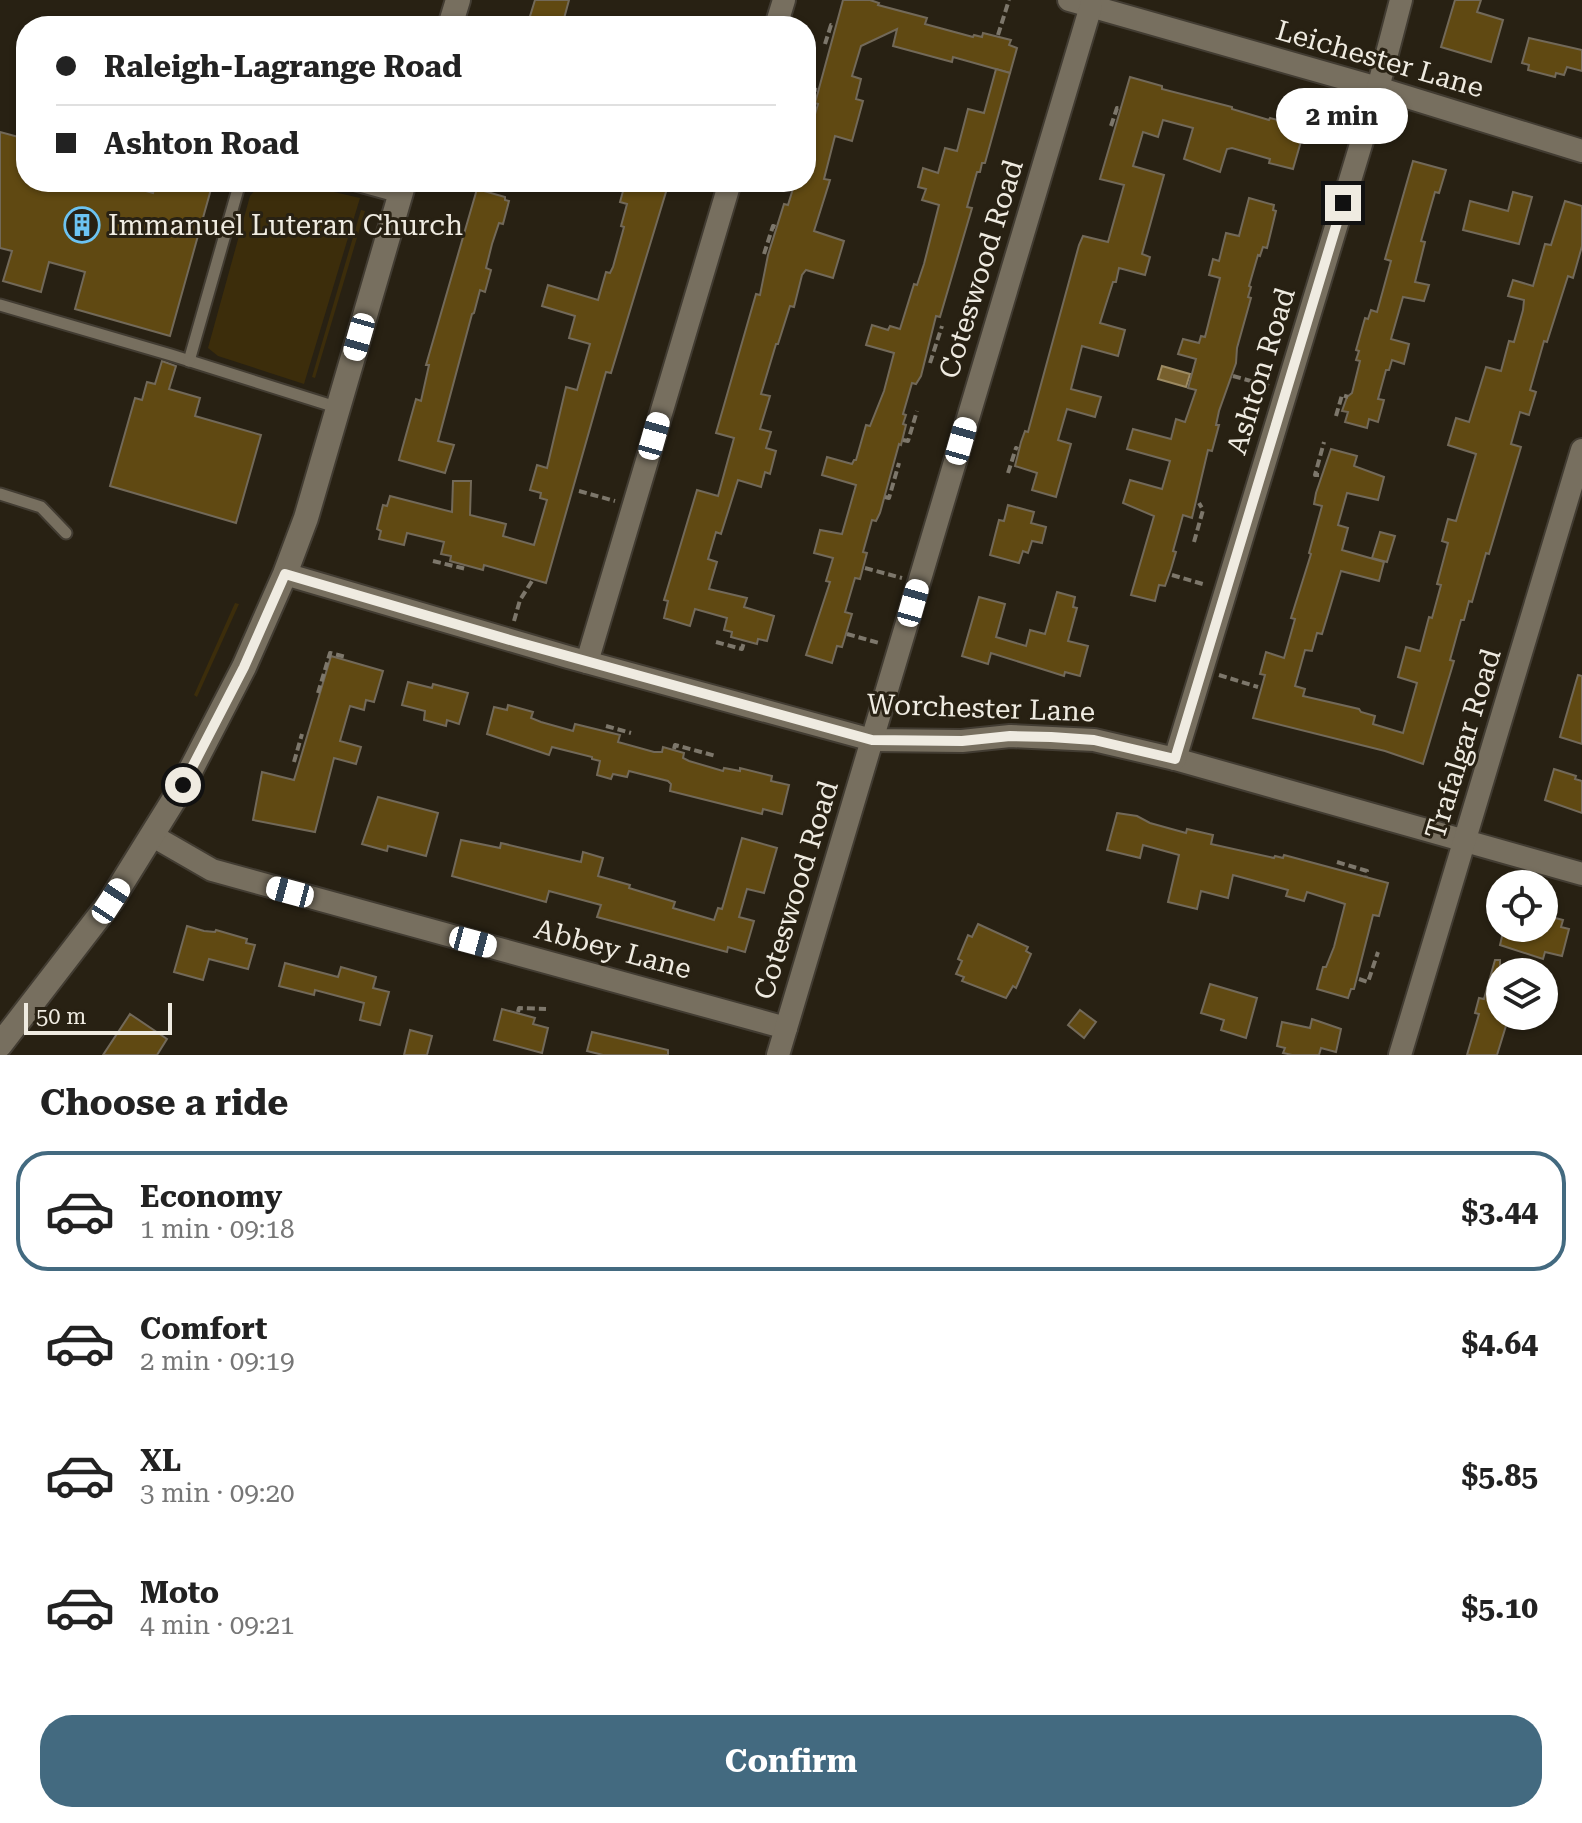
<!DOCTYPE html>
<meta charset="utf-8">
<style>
body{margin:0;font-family:"Roboto Serif",serif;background:#f2f2f2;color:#222;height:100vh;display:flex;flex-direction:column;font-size:30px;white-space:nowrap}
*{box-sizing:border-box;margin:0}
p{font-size:26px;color:#767676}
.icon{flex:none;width:44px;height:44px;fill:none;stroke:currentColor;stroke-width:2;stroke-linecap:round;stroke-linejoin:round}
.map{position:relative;height:1055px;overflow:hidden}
.panel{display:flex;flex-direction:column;background:#fff;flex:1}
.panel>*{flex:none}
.hud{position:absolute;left:16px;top:16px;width:800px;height:176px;border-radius:32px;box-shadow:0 2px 6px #0004;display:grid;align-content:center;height:176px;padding:0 40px;background:#fff}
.fabs{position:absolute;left:1486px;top:870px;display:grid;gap:16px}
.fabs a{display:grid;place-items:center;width:72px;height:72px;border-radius:50%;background:#fff;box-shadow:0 2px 6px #0004;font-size:40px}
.scale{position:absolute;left:24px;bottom:20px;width:148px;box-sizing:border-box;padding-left:8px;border:4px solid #efebe1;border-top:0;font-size:22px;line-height:28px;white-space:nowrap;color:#efebe1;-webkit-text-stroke:6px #282113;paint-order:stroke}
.end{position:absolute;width:36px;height:36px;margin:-18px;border:10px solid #efebe1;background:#111;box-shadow:0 0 0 4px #111}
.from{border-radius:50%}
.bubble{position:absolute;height:56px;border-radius:28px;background:#fff;box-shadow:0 2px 6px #0004;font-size:26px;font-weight:700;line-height:56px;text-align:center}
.car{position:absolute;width:24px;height:48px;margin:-24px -12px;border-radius:10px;box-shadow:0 0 6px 2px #0007;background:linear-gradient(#fff 24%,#345 0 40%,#fff 0 76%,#345 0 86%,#fff 0)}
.hud b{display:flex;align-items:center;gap:28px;height:76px;font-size:30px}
.hud b+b{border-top:2px solid #e0e0e0}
.hud i{width:20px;height:20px;background:#222}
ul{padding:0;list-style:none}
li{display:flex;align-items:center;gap:24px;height:120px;margin:0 16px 12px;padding:0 24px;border:4px solid transparent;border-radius:32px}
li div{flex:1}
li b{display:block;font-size:30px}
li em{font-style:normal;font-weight:700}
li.selected{border-color:#436a80}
li>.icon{width:72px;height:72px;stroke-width:1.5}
h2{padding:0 40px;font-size:36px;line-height:96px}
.cta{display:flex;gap:16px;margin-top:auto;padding:16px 40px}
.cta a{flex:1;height:92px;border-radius:32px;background:#436a80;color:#fff;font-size:32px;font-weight:700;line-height:92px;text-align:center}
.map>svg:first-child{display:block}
.green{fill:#3c2d0b}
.water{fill:#78602d;stroke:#9c8a63;stroke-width:2}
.building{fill:#604912;stroke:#726959;stroke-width:2}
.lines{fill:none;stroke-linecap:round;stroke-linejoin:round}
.lane-casing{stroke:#423c32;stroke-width:15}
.street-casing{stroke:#423c32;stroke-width:26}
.secondary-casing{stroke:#423c32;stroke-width:28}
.path{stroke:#7d776b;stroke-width:4;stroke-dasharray:8 4;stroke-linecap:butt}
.lane{stroke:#776f5f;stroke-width:11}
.street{stroke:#776f5f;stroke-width:22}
.secondary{stroke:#776f5f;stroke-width:24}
.route{stroke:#efebe1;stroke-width:10}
.labels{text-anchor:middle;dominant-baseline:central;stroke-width:6;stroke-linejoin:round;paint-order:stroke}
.street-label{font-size:28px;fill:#efebe1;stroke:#282113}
.poi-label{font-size:28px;fill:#efebe1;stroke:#282113;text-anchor:start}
</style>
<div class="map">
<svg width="1582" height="1055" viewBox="0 0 1582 1055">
<rect width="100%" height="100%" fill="#282113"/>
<g class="green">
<path d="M262,182H291L360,198L304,384L218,356L208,348L250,196Z"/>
<path d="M361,210L365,211L315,378L312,377Z"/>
<path d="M235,603L239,604L197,697L194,695Z"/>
</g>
<path class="water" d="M1162,366L1190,374L1186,387L1158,379Z"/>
<g class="building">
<path d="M535,0H569L562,26H527Z"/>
<path d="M843,0H870L879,3L878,5L927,18L925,24L973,37L974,35L982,37L983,33L1011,40L1009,45L1017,48L1010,73L953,57L952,62L893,46L897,29L861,46L852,76L861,79L856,99L863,101L852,141L835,136L824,179L830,180L814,231L844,241L833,278L806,270L802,275L794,307L790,306L778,344H776L761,394L770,396L760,429L771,432L766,448L776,451L770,474L765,472L761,487L738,480L721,534L716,532L708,559L717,562L709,589L747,598L744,607L774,616L767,641L758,639L757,644L731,637L732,632L724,630L727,618L695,609L690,626L664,618L668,601L664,600L697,490L718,496L734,438L716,433L756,294L760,295L768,255L784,204L788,205L795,182H806V145L818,104L815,103Z"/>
<path d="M1455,0H1481L1477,12L1503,20L1491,62L1441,47Z"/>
<path d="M1529,38L1582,50V71L1567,67L1564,75L1556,73L1555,77L1528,70L1529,65L1522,63Z"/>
<path d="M996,69L1010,73L985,163H982L980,172H977L967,207L972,208L940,317L936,316L921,376L916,384L912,383L903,414L906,415L903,424L906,425L901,445L899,444L880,513L876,521L872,520L863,552L867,553L860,579L855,578L845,612L852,614L842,647L837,646L832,663L806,655L830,582L826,581L833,558L814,553L820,530L842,534L856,485L822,475L827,457L852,464L854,460H856L866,425L870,426L884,391L894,353L866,345L872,325L888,330L890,326L900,329L914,284L917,285L924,264L939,205L922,200L926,189L918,187L923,168L938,173L945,148L957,151L968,109L984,113Z"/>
<path d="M1130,77L1162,86V89L1232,107V109L1269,120L1270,118L1301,126L1300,130L1304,131L1293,169L1269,163L1270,159L1232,148L1227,149L1220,172L1184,159L1193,128L1163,120L1158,137L1143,132L1133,166L1164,175L1142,254L1150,257L1145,275L1119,268L1116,282H1113L1100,323L1125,330L1118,356L1082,346L1071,389L1101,397L1095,417L1067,409L1058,440L1071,444L1056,497L1032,490L1037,473L1015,466L1021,442L1025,431L1028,432L1079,245L1083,236L1108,242L1124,185L1100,179Z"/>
<path d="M0,132L26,139V182H114L153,193L156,182H213L170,336L75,309L85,272L49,262L41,292L3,281L12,251L0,248Z"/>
<path d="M1413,161L1446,170L1439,193L1435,192L1421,241L1425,242L1415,282L1429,285L1424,301L1403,297L1391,339L1409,344L1404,364L1392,360L1389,370H1386L1378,399L1384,400L1378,422L1369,419L1367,428L1345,422L1348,412L1342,411L1347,397L1352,393L1360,361L1356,360L1359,351L1356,350L1365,318L1368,319L1371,310L1377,312L1391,261L1385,259Z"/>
<path d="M634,182H669L611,373L606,372L546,583L484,565L483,570L450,561L451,556L441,554L444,542L407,533L404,545L379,539L381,531L377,529L383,505L387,506L390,496L452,512L453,481H471L470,515L506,524L503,536L534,545L547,500L540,498L541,493L530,490L537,465L547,468L566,387L577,390L590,344L569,338L575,316L542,306L548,285L598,300L606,272L610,273L613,267L624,227L621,226L627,204L620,202L625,184L632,186Z"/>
<path d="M477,189L505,197V200L509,201L503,224L499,223L492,244L486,268L491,270L485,292L480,290L474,313L472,314L438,441L454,445L445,473L399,460L416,399L421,401L429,365H426Z"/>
<path d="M1513,192L1532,197L1519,244L1463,230L1470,201L1508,211Z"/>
<path d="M1249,198L1274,205L1273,210L1276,211L1267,248L1263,247L1260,256L1258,255L1249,286L1251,287L1248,297L1251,298L1237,348L1236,363L1219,411L1216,425H1219L1212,451L1208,450L1192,518L1183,515L1173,551L1176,552L1171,569L1165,586L1159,585L1155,601L1131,595L1154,516L1123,503L1130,480L1162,489L1170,461L1127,449L1133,429L1171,439L1176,419L1185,422L1196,390L1188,388L1196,359L1178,354L1183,339L1199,343L1201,336L1205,337L1220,278L1209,275L1213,259L1219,261L1226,233L1239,236Z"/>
<path d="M1565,201L1582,206V246L1573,278L1568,276L1547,342L1544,341L1530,390L1536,392L1529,415L1520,412L1511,444L1521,447L1489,554L1486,553L1472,602L1469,601L1464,620H1461L1450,660L1454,661L1423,764L1385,751L1253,718L1265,675L1260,674L1266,652L1284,658L1295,619L1291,618L1311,554L1309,553L1322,506L1314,504L1316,493L1331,449L1357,456L1354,466L1384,477L1378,500L1347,493L1338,525L1348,528L1342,550L1384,562L1379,581L1341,571L1322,634L1317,633L1312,651L1305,650L1295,686L1305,689L1303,696L1359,709L1361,712L1375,716L1373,724L1403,733L1417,683L1398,677L1406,647L1420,651L1429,617L1432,618L1441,585L1437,584L1448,543L1442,541L1448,519L1456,521L1476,454L1448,445L1456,418L1469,422L1486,367L1501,371L1509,341L1514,342L1523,310L1524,300L1508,296L1513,280L1533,286L1545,244L1551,245Z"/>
<path d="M162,361L176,366L169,389L200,398L195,416L261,435L236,523L110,486L135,398L142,400L147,382L155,384Z"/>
<path d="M1008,505L1034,512L1031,523L1046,527L1042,543L1032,541L1028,553L1023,551L1019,563L990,555L999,520L1004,521Z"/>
<path d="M1380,532L1395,536L1387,562L1372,558Z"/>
<path d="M1057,592L1075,597L1073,607L1077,608L1068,641L1088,646L1080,676L1065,672L1064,676L991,653L988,664L962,656L979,597L1005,604L996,637L1026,646L1030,630L1045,634Z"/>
<path d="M331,656L383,671L374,702L366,700L364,710L350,706L340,741L361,747L356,764L334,758L315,832L253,820L262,772L294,780Z"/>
<path d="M1578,675L1582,676V744L1560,737Z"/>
<path d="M408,682L432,688L433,684L468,693L459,724L447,720L446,726L424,720L425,711L402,705Z"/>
<path d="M508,705L533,712L531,718L541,722L573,731L575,724L620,735L618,742L654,752H662L663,747L684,753L683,758L689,761L723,771L724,768L740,771V768L772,776L771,781L789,785L782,814L763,809L762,814L670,791L671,784L668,781L629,771L627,777L613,774L611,779L597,775L600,761L592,759V757L552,747L549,755L487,734L494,707L507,710Z"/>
<path d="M1554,769L1576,776L1575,779L1582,781V813L1545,800Z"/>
<path d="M378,797L438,813L426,856L388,846L387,851L362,844Z"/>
<path d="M1117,813L1137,816L1150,823L1186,833L1187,829L1213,835L1211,844L1274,858L1275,856L1283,858L1284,855L1388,883L1379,916L1373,915L1354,989H1351L1348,998L1317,989L1323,967H1326L1334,947L1345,904L1307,892L1304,901L1286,896L1288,890L1233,875L1228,898L1201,891L1197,909L1168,902L1179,855L1143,845L1140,858L1107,850Z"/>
<path d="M742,838L777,848L764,893L747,889L739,917L754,921L745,952L728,947L727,952L597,917L601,905L549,891L546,902L452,876L461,840L500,848L501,843L581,862L583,852L603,858L598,876L630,885L629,888L675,902L673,908L714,920L718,908L722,909Z"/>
<path d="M1544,915L1563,920L1561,927L1569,929L1562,956L1545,952L1543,959L1500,945L1504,928H1544Z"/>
<path d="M978,924L1028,947L1026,951L1031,954L1016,988L1013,986L1006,998L962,981L964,977L956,974L962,961L958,959L968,935L972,937Z"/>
<path d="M187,926L204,931L215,932L216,930L247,939L246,943L255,945L248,969L209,959L203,980L174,972Z"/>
<path d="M1495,960H1500V1016H1509L1497,1055H1467L1479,1014L1475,1013L1479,998L1484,999Z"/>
<path d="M285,963L338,977L341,967L376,977L373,988L389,992L380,1025L360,1020L364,1003L315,990L314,995L279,986Z"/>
<path d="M1210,984L1257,998L1246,1038L1221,1030L1224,1020L1201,1013Z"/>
<path d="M502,1009L535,1018L533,1024L548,1028L542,1053L494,1040Z"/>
<path d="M1080,1010L1096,1022L1084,1038L1068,1025Z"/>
<path d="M130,1014L167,1039L157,1055H103Z"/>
<path d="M1312,1019L1341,1029L1336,1052L1321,1048L1319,1055H1292L1283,1053L1285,1048L1277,1046L1282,1022L1310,1028Z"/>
<path d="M410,1030L432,1036L427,1055H404Z"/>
<path d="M592,1032L668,1050V1055H603L587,1051Z"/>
</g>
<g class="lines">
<defs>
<g id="lane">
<path d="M104,26H116"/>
<path d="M345,182L399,197"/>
<path d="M0,305L171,355L339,408"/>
<path d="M189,361L240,182"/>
<path d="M0,494L41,507L66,533"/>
</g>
<g id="street">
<path d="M1069,0L1378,88L1582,151"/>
<path d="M776,26L784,0"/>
<path d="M285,574L568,657L872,740L962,741L1010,736L1094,740L1175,759L1582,874"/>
<path d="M587,662L730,182"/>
<path d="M1175,759L1378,88L1401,0"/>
<path d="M153,836L212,870L786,1028"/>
<path d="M778,1055L1091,6"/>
<path d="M1400,1055L1582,450"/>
</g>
<g id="secondary">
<path d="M450,26L458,0"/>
<path d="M0,1045L111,901L183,785L244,667L285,574L306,518L404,182"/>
</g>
</defs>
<use href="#lane" class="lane-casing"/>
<use href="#street" class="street-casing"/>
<use href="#secondary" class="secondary-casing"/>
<g class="path">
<path d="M998,35L1009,0"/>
<path d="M825,44L831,25L834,26"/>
<path d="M806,110L812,89L817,90"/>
<path d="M1111,126L1117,108L1119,109"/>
<path d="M764,254L773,226L776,227"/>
<path d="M930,363L942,326"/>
<path d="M1233,376L1269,386"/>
<path d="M1336,416L1342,395L1348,397"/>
<path d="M903,440L908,441L917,411"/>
<path d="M1008,473L1016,448L1018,449"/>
<path d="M1319,475H1315L1324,442"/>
<path d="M579,491L615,501"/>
<path d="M885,497L889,498L899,463"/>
<path d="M1194,542L1203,510L1199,503"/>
<path d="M433,561L466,569"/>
<path d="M865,568L902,578"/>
<path d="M1172,575L1206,585"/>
<path d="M514,621L520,600L532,581"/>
<path d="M847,634L879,643"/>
<path d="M716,642L742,649L744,642"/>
<path d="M1219,675L1258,687"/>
<path d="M318,693L330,653L346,657"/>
<path d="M606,726L631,733"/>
<path d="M674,749L675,745L716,756"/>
<path d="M294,762L302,734"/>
<path d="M1337,862L1367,871L1366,876"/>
<path d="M1359,979L1368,982L1378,952"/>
<path d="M518,1012L519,1008L546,1009"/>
</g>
<use href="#lane" class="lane"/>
<use href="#street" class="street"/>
<use href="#secondary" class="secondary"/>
</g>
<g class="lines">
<path class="route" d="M183,785L244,667L285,574L517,642L872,740L962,741L1010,736L1051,737L1094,740L1175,759L1343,203"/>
</g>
<defs>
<symbol id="building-ring" viewBox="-11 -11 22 22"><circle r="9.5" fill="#282113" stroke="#6cc3f2" stroke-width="1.5"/><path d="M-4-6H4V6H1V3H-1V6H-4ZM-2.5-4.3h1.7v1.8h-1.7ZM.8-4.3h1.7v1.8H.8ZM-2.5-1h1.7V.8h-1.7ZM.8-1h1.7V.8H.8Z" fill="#6cc3f2"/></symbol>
</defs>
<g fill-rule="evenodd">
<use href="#building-ring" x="62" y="205" width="40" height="40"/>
</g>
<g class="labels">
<g class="street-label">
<text transform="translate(1380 59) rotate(16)">Leichester Lane</text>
<text transform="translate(981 269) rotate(-73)">Coteswood Road</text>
<text transform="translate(1261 371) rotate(-73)">Ashton Road</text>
<text transform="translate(981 708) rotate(2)">Worchester Lane</text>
<text transform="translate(1463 744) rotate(-73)">Trafalgar Road</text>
<text transform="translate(796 890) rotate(-73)">Coteswood Road</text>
<text transform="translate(613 949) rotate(15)">Abbey Lane</text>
</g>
<g class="poi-label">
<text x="108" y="225">Immanuel Luteran Church</text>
</g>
</g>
</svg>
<div class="fabs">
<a><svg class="icon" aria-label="locate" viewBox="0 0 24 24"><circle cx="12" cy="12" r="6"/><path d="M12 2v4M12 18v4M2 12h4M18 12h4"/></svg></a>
<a><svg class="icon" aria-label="layers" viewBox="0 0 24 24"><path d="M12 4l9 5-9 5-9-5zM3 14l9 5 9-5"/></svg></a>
</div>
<div class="scale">50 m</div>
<i class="end from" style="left:183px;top:785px"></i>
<i class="end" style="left:1343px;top:203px"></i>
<div class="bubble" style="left:1276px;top:88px;width:132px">2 min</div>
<i class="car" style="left:359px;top:337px;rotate:196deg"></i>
<i class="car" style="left:654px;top:436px;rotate:16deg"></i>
<i class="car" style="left:961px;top:441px;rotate:16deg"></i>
<i class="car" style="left:913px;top:603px;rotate:16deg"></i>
<i class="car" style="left:290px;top:892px;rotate:285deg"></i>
<i class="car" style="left:111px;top:901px;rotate:33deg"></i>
<i class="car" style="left:473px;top:942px;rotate:105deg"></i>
<div class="hud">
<b><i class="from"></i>Raleigh-Lagrange Road</b>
<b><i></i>Ashton Road</b>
</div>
</div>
<section class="panel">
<h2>Choose a ride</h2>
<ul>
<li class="selected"><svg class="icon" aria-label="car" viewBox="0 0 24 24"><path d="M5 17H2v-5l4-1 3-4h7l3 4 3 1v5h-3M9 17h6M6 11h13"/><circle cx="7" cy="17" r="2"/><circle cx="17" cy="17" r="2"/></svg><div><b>Economy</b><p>1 min · 09:18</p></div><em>$3.44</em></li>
<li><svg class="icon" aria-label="car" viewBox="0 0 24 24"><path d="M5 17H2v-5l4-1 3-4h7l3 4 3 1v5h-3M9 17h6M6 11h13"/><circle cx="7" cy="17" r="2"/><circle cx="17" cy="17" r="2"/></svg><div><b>Comfort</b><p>2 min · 09:19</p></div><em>$4.64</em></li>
<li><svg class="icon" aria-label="car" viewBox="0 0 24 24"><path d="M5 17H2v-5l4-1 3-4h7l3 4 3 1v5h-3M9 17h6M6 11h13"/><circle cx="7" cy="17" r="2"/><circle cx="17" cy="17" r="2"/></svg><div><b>XL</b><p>3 min · 09:20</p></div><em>$5.85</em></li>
<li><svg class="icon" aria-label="car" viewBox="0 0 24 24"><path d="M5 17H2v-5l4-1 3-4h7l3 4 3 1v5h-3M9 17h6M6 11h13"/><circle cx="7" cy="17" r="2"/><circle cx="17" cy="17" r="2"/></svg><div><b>Moto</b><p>4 min · 09:21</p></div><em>$5.10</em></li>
</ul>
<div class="cta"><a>Confirm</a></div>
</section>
